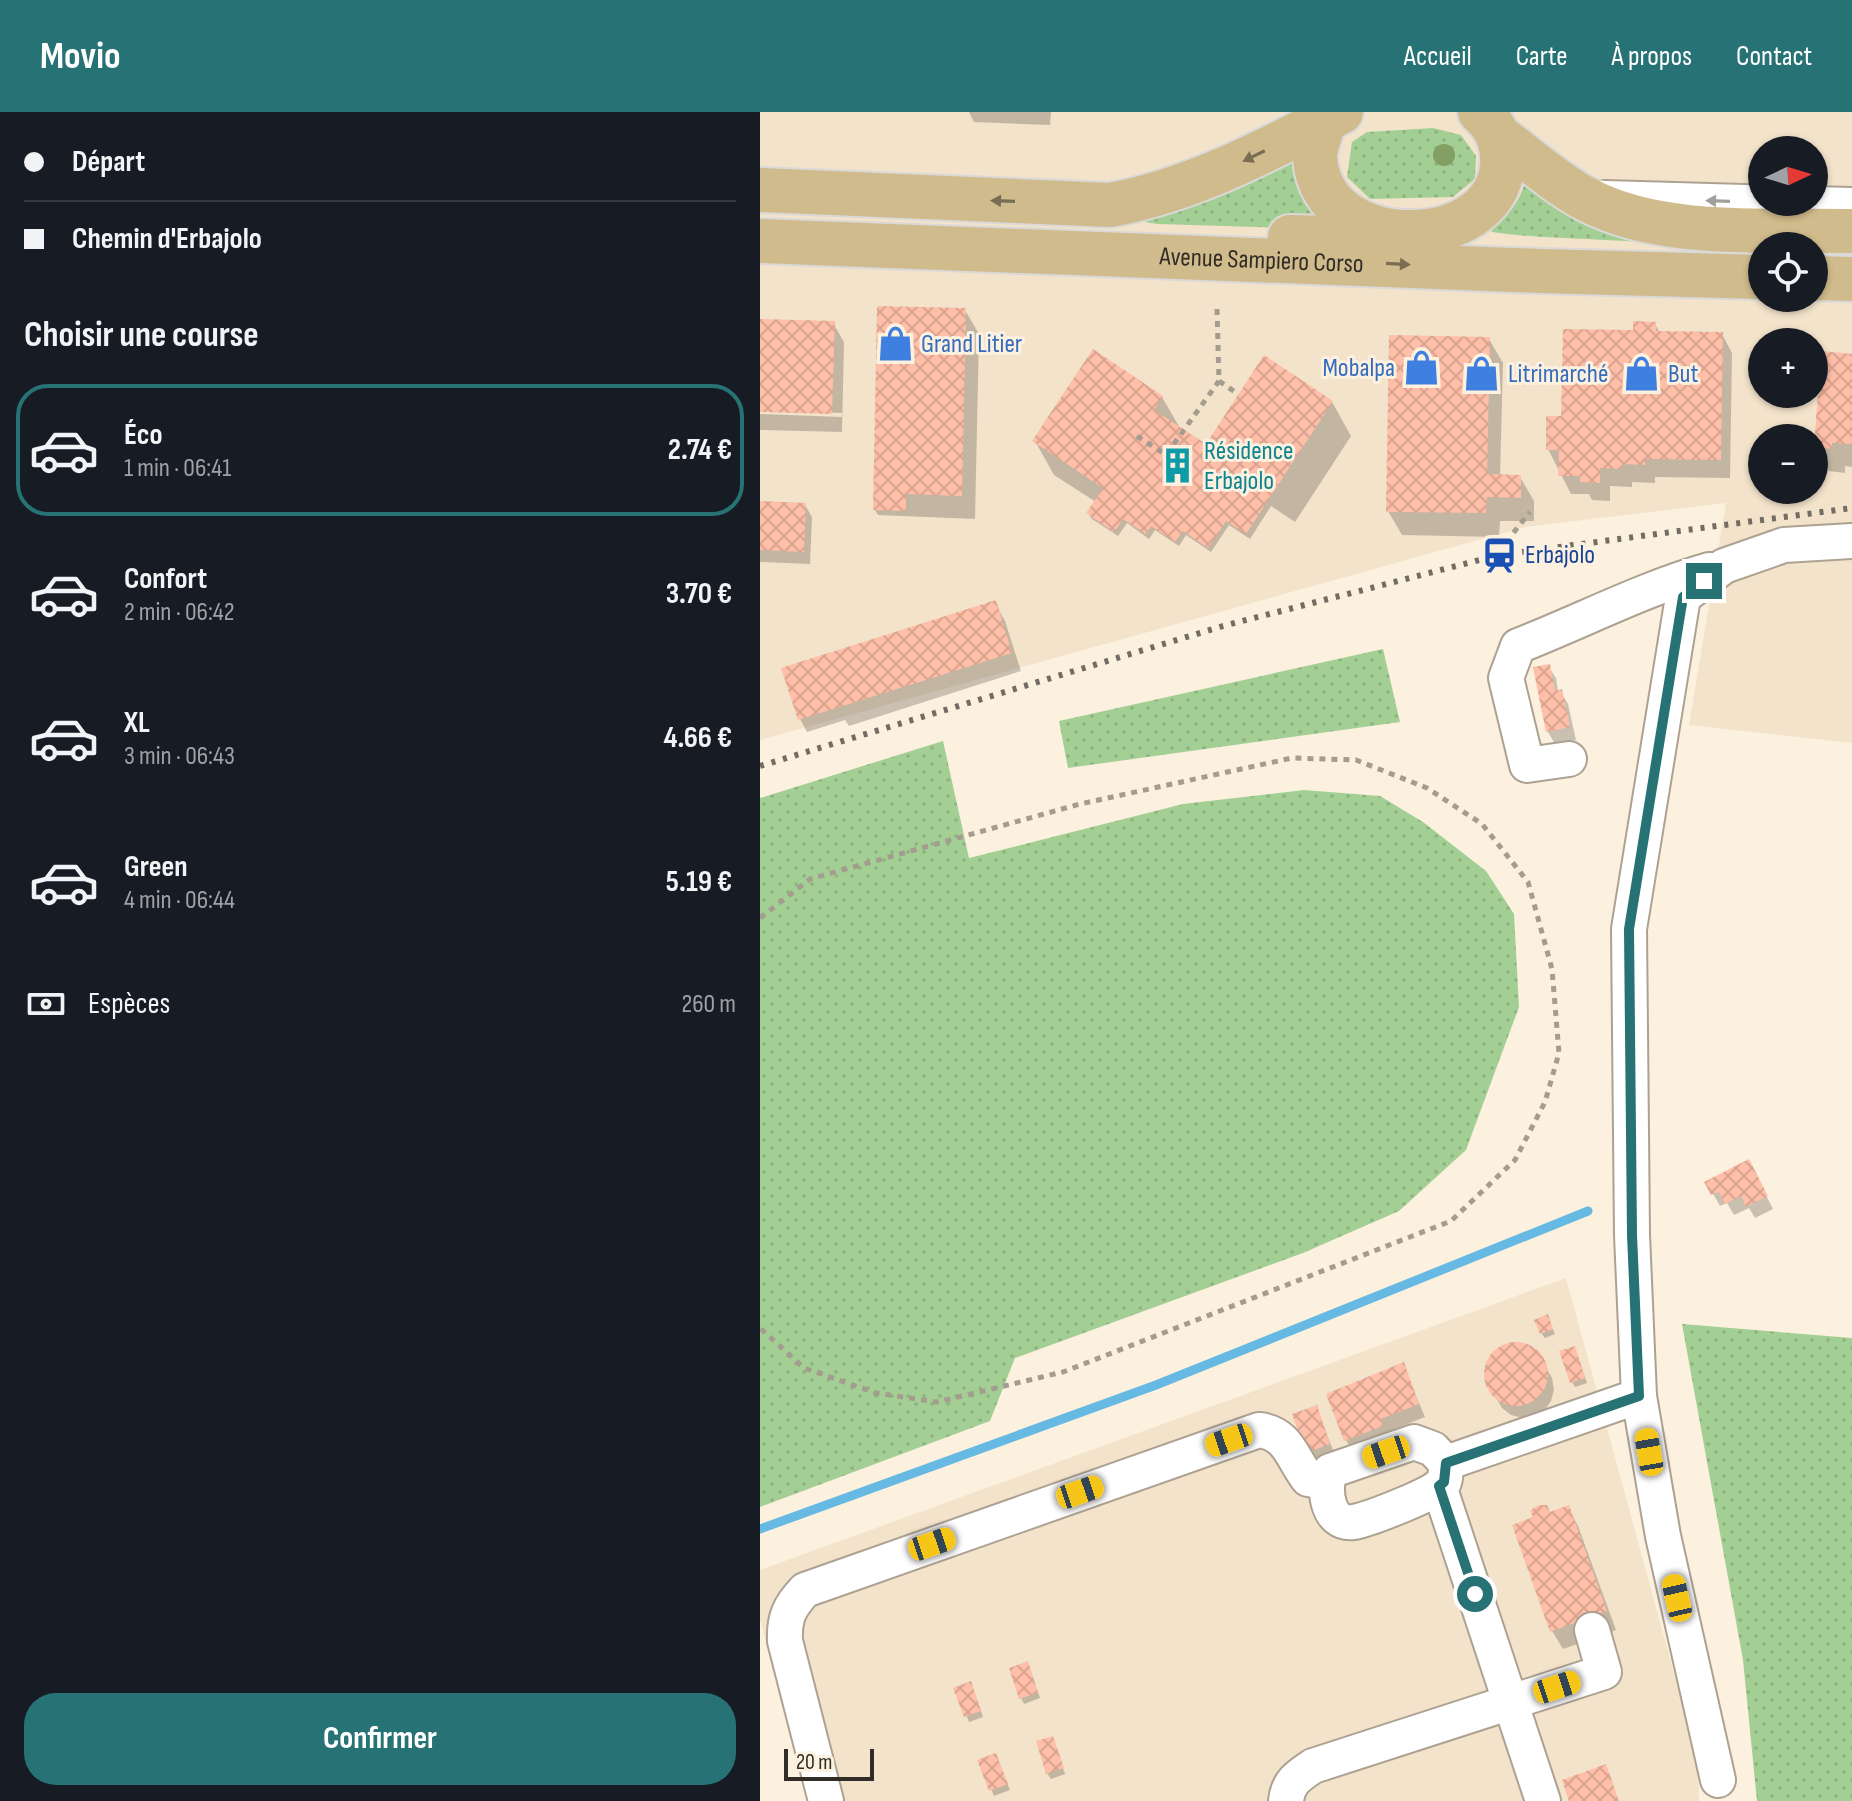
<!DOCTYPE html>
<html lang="fr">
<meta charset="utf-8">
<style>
body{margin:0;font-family:"Sofia Sans Condensed",sans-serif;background:#20242c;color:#f1f3f6;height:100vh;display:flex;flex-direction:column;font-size:30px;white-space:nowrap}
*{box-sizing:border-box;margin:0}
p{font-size:26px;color:#9ea1a6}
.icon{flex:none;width:44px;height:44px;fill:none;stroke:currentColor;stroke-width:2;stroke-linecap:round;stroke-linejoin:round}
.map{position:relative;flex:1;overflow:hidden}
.details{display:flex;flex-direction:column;background:#171b24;width:760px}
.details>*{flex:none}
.banner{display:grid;align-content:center;height:176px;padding:0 24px;background:#171b24}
.needle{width:52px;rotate:86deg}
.fabs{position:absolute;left:988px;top:24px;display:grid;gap:16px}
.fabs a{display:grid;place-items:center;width:80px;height:80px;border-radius:50%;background:#171b24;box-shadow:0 2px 6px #0004;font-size:40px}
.scale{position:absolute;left:24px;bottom:20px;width:90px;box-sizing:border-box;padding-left:8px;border:4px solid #312d26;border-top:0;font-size:22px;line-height:28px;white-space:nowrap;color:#312d26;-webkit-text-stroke:6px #fcf0df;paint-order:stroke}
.end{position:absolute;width:36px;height:36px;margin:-18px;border:10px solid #277275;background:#fff;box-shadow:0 0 0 4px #fff}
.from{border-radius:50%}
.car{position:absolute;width:24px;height:48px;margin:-24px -12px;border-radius:10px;box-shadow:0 0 6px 2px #0007;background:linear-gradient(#f5c518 24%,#345 0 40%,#f5c518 0 76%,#345 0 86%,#f5c518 0)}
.banner b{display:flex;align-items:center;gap:28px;height:76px;font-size:30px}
.banner b+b{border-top:2px solid #363941}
.banner i{width:20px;height:20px;background:#f1f3f6}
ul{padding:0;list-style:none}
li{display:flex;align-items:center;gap:24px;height:132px;margin:0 16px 12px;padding:0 8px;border:4px solid transparent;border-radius:32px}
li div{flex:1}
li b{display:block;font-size:30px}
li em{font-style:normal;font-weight:700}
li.on{border-color:#277275}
li>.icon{width:72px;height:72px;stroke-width:1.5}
h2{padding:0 24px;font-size:36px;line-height:96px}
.pay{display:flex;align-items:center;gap:20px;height:88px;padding:0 24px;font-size:30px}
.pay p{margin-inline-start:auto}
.action{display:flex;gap:16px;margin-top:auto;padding:16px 24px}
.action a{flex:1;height:92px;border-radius:32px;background:#277275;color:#fff;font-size:32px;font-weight:700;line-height:92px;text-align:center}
header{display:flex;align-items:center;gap:48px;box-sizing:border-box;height:112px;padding:0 40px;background:#277275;color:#fff}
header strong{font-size:38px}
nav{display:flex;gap:44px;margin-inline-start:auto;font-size:28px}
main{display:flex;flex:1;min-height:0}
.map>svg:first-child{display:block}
.built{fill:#f3e3cb;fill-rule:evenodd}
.grass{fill:url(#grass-dots)}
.shadow{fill:#0003}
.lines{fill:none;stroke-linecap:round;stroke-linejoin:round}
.stream{stroke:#66b9e3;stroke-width:9}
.building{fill:url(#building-cross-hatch)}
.minor-casing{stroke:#ada292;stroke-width:38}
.major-casing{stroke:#dad9d8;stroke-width:48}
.path{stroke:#a49c8f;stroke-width:5;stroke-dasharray:6 6;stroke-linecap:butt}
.minor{stroke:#fff;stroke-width:34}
.major{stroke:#d0bb8c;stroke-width:44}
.rail{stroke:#726c62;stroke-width:6;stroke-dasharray:4 8;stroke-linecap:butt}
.tree{fill:#839f64}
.oneway{fill:#796d54}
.oneway2{fill:#a2a09d}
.route{stroke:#277275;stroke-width:10}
.labels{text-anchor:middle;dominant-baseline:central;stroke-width:6;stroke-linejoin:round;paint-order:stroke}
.street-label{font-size:26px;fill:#312d26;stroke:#fcf0df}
.shop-label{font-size:26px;fill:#366cbe;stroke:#fcf0df;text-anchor:start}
.culture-label{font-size:26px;fill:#0d838f;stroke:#fcf0df;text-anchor:start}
.transit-label{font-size:26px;fill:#164399;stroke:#fcf0df;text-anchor:start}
</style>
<header>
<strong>Movio</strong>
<nav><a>Accueil</a><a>Carte</a><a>À propos</a><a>Contact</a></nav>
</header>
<main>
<section class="details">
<div class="banner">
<b><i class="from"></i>Départ</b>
<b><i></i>Chemin d'Erbajolo</b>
</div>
<h2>Choisir une course</h2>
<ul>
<li class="on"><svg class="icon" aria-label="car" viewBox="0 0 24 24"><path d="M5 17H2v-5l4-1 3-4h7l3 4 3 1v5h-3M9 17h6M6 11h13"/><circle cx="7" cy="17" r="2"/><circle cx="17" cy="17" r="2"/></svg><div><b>Éco</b><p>1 min · 06:41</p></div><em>2.74 €</em></li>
<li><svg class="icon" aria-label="car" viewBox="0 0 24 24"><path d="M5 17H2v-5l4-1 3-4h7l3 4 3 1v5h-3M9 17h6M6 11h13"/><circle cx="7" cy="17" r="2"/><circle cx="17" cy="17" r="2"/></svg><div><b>Confort</b><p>2 min · 06:42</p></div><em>3.70 €</em></li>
<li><svg class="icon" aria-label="car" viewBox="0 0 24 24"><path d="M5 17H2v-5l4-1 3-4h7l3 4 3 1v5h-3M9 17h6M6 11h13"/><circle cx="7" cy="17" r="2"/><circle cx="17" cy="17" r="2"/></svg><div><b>XL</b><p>3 min · 06:43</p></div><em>4.66 €</em></li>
<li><svg class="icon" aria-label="car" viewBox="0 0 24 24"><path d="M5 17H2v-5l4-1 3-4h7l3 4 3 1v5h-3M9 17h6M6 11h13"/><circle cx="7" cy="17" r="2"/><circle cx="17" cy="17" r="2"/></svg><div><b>Green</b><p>4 min · 06:44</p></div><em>5.19 €</em></li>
</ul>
<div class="pay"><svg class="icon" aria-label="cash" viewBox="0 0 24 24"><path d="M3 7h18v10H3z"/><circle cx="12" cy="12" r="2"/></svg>Espèces<p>260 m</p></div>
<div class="action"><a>Confirmer</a></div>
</section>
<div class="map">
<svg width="1092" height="1689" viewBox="0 0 1092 1689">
<defs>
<pattern id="grass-dots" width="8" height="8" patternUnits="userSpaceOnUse" patternTransform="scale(2)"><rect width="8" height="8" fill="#a3cf95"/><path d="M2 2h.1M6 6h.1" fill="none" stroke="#8db280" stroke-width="1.8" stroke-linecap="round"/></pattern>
<pattern id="building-cross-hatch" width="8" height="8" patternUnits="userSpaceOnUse" patternTransform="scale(2)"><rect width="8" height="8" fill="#febea7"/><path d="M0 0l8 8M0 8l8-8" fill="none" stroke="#daa490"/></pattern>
</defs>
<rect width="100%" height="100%" fill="#fcf0df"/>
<g class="built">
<path d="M0,0H1092V631L929,613L966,391L765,415L0,628ZM1002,38H1054V90H1002ZM1002,134H1054V186H1002ZM1002,230H1054V282H1002ZM1002,326H1054V378H1002Z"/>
<path d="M806,1166L938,1649L939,1689H48L0,1508V1458Z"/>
</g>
<g class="grass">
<path d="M673,16L701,23L716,44L715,67L693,85L610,87L587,65L592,30L607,20Z"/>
<path d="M548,34L564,117L398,112L365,107L398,105L438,90Z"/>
<path d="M765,70L899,132C844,126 788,128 732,120L731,118C747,105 760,90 765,70Z"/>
<path d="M623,537L640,610L308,656L299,609Z"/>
<path d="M183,629L209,746L423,692L544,678L620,684L663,710L726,759L754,802L759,895L706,1038L639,1099L543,1141L255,1246L230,1309L0,1395V686Z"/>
<path d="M922,1212L1092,1226V1689H997L983,1548Z"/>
</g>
<g class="shadow">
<path d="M209,0H291L290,13L214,10Z"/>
<path d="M205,198L219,222L215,407L118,403L115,398Z"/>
<path d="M0,209L73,211L84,230L82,320L0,318V302L82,305V301L0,298Z"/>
<path d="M895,212L900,221L962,222L972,241L970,366L895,365V371L872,370V375L850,374V389L832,388L829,382H811L788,337L803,306L875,221Z"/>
<path d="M729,227L743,251L740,365H760L774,389V409H740L739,425L642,423L628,399Z"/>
<path d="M1092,244V355L1085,354V361L1069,359L1055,335Z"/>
<path d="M402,285L421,318L446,335L572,290L591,324L535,410L511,394L490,427L469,413L451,440L426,423L419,434L395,418L389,427L367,411L358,424L332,407L328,401L336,390L294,363L275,329Z"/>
<path d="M0,391L45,393L52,405L50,452L0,450Z"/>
<path d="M235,491L245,509L261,559L89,614L85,608L47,620L40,607L24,557Z"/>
<path d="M788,554L796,566L798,580H801L808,592L816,628L795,632L788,620L776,556Z"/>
<path d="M995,1062L1013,1097L995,1106L989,1096L974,1103L967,1091L960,1094L947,1071Z"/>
<path d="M790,1210L795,1222L785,1226L781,1221Z"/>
<path d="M758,1232L768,1235L778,1242L792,1266L794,1278L791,1289L784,1299L774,1304L763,1306L751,1303L742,1296L728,1273L726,1261L729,1250L736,1240L746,1234Z"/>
<path d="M817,1242L827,1271L815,1275L812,1270Z"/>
<path d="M643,1253L665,1305L626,1320L629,1326L593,1340L586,1328Z"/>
<path d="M556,1296L576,1345L555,1352L548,1340Z"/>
<path d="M808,1396L818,1414L856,1518L803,1537L792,1519L790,1402Z"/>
<path d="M270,1557L280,1586L264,1592L261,1586Z"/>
<path d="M196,1577H213L223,1605L209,1610Z"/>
<path d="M293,1626L305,1662L291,1667L287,1661Z"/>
<path d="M219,1649H238L250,1678L234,1684Z"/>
</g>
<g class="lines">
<path class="stream" d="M0,1417L396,1273L828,1099"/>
</g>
<g class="building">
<path d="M117,194L206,196L202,384L146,382V399L113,398Z"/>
<path d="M0,207L75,209L72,302L0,300Z"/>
<path d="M873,209L896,210V219L963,220L961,348L885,347V353L862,352V357L840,356V371L820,370V364H798L799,338H786V304H801L803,217L873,218Z"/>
<path d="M629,223L730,225L727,362L761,363V386L727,385L726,401L626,400Z"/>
<path d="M333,237L403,284L394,298L446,332L504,243L573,289L486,422L466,409L448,436L423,419L415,430L391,414L386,422L363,407L354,420L326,401L343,376L272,329Z"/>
<path d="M1061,239L1092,242V332L1072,331V337L1054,335Z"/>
<path d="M0,389L46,391L44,440L0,438Z"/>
<path d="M236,488L252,541L38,608L21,556Z"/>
<path d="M790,552L795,579L802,577L810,615L786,620L773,555Z"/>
<path d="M989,1047L1008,1084L986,1095L981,1084L965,1092L959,1080L951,1083L944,1070Z"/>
<path d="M788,1202L793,1217L780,1222L774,1208Z"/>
<circle cx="756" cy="1262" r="32"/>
<path d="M815,1234L825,1266L810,1271L799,1239Z"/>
<path d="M644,1250L659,1292L621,1307L623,1314L584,1329L566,1282Z"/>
<path d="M557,1293L570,1332L546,1341L532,1302Z"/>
<path d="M778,1393H787L790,1400L809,1393L847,1499L790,1520L752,1413L773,1405L770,1399Z"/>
<path d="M268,1549L278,1581L259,1587L249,1556Z"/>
<path d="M211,1569L221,1599L204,1605L193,1576Z"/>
<path d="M293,1624L304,1656L286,1662L276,1629Z"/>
<path d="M236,1641L248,1672L229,1679L217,1648Z"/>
<path d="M846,1652L859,1689H809L802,1668Z"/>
</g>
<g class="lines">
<defs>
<g id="minor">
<path d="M845,86L1092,93"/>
<path d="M809,647L767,653L746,566L758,534C822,509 883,477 949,458"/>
<path d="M686,1351L673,1337L654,1330L570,1359C563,1377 567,1414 594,1410C609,1407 678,1381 684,1370C686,1365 686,1356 686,1351L879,1284"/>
<path d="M679,1374L783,1689"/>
<path d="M958,1668L903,1424L879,1284L872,1123L869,817L923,485L964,454L1024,433L1092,429"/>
<path d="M66,1689L25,1529C24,1506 29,1495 45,1478L499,1318C528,1321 532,1346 548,1367L566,1370"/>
<path d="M526,1689C528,1670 538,1664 553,1654L844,1560L832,1518"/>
</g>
<g id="major">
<path d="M564,10C561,21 555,34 555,45C560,149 751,142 742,42C741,25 733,11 720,0"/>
<path d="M741,26C768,46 796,71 826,87C901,127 1008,117 1092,119"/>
<path d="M0,78L350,93C433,78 507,38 581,0"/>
<path d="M530,125L567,126L610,114"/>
<path id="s1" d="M0,129L781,159L1002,165"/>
<path d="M1054,166L1092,167"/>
</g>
</defs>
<use href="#minor" class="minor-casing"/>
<use href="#major" class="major-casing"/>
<g class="path">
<path d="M457,197L459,269L478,282"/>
<path d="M377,324L406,343L459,269"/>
<path d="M746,430L770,400"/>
<path d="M0,806L50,767L320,692L532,646L596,648L667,676L722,712L768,770L792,857L799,941L785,990L755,1048L691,1109L303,1260L177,1290L116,1281L44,1256L0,1216"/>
</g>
<use href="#minor" class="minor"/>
<use href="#major" class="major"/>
<path class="rail" d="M0,654L463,514L739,443L1092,396"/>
</g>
<circle class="tree" cx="684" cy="43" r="11"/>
<defs><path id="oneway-solid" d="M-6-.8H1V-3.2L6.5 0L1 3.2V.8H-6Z" transform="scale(2)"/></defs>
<g class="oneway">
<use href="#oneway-solid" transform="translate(494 44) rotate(154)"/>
<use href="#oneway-solid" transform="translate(243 89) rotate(-178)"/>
<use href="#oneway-solid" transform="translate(638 152) rotate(3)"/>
</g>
<use class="oneway2" href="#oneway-solid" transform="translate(958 89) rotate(-178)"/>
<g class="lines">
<path class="route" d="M715,1482L679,1374L684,1370L686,1351L879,1284L872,1123L869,817L923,485L944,469"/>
</g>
<defs>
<symbol id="shop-bare" viewBox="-9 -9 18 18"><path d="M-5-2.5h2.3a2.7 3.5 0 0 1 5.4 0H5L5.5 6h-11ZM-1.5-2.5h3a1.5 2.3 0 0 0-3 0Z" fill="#3f7fe0" stroke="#fcf0df" stroke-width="2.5" paint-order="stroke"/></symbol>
<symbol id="building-bare" viewBox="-9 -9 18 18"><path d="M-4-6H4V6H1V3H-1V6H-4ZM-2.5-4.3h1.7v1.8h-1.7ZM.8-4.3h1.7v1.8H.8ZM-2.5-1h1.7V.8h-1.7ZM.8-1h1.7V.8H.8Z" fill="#0f9aa8" stroke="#fcf0df" stroke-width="2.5" paint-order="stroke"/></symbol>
<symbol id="station-bare" viewBox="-9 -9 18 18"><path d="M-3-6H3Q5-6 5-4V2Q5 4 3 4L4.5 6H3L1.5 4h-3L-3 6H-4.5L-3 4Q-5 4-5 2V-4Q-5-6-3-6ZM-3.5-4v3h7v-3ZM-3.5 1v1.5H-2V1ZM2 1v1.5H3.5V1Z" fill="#1a4fb4" stroke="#fcf0df" stroke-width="2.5" paint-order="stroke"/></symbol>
</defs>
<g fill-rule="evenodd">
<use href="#shop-bare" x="110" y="206" width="51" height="51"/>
<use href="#shop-bare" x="636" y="230" width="51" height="51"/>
<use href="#shop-bare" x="696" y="236" width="51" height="51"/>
<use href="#shop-bare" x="856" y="236" width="51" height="51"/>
<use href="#building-bare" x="392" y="328" width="51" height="51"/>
<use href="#station-bare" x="714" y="418" width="51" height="51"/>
</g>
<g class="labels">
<g class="street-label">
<text stroke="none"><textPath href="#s1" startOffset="502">Avenue Sampiero Corso</textPath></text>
</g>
<g class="shop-label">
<text x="161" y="232">Grand Litier</text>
<text x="635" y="256" text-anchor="end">Mobalpa</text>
<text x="748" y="262">Litrimarché</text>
<text x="908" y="262">But</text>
</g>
<g class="culture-label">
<text x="444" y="339">Résidence<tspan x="444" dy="30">Erbajolo</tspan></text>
</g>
<g class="transit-label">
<text x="765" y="443">Erbajolo</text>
</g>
</g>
</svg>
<div class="fabs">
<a><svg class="needle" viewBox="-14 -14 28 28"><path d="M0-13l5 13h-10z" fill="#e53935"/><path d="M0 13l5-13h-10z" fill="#9ea1a6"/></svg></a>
<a><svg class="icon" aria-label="locate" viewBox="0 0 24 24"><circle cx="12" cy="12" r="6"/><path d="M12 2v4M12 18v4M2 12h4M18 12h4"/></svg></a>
<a>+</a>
<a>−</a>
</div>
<div class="scale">20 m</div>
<i class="end from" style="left:715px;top:1482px"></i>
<i class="end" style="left:944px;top:469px"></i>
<i class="car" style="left:469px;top:1328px;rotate:251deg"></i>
<i class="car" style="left:626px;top:1340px;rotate:251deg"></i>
<i class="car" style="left:889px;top:1340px;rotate:350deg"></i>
<i class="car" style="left:320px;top:1380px;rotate:71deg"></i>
<i class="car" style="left:172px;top:1432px;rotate:71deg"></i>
<i class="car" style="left:917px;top:1486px;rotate:347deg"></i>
<i class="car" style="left:797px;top:1575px;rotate:72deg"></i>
</div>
</main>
